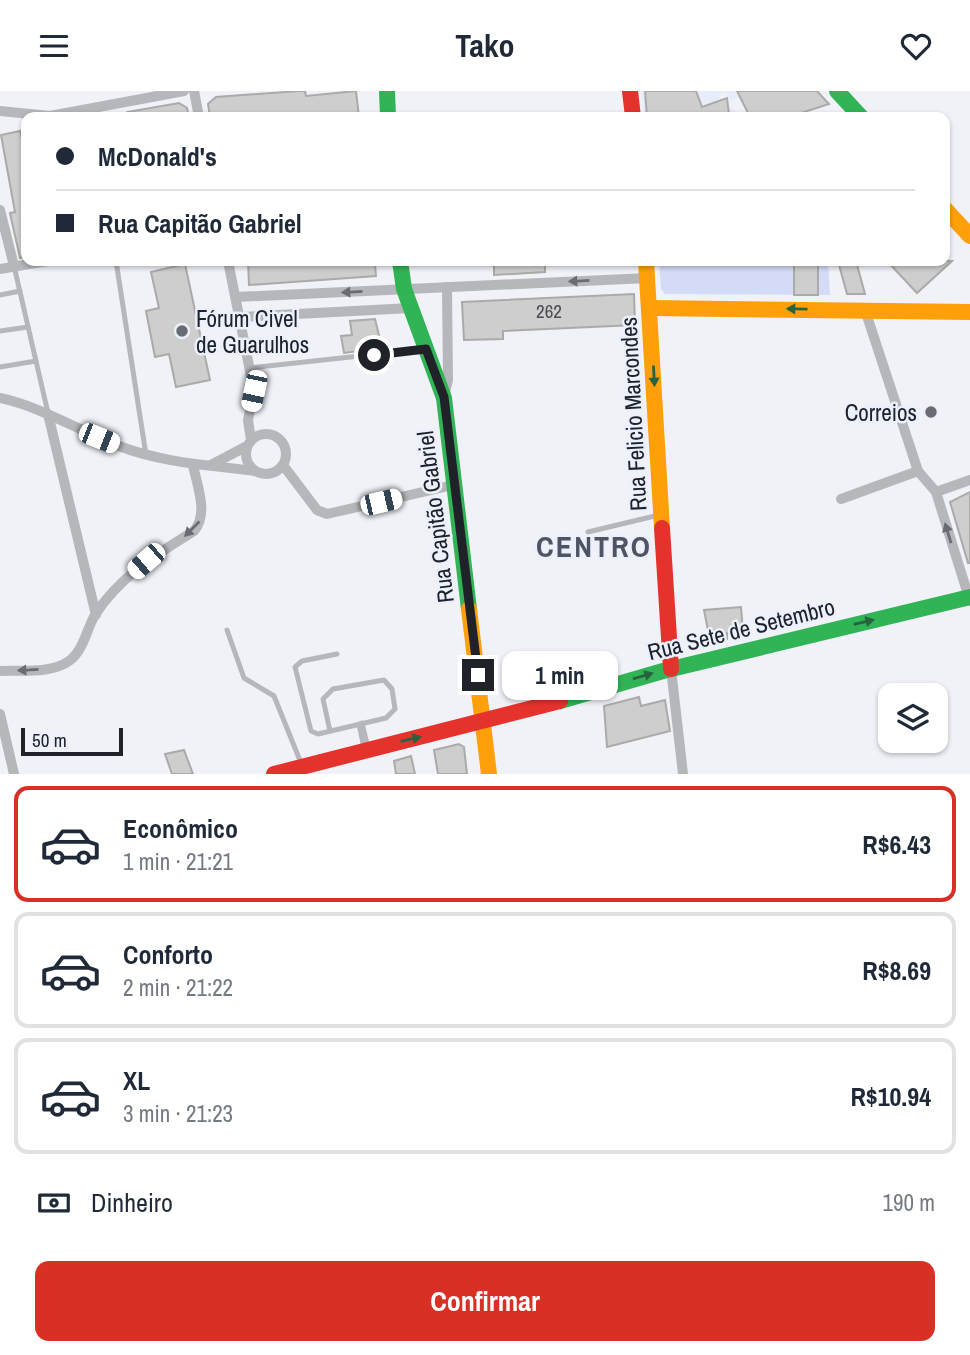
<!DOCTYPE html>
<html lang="pt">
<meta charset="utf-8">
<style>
body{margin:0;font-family:"Archivo Narrow",sans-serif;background:#f2f2f3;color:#1f2937;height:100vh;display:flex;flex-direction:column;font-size:26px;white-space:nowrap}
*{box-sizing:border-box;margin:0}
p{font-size:23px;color:#747a83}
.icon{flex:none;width:38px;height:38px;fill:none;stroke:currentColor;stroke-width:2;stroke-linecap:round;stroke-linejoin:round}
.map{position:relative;height:683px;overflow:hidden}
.side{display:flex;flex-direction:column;background:#fff;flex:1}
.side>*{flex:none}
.top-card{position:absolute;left:21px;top:21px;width:929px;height:154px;border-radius:14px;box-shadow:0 2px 5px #0004;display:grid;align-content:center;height:154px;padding:0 35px;background:#fff}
.fabs{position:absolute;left:878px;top:592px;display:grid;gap:14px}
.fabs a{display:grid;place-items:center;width:70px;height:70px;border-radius:14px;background:#fff;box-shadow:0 2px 5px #0004;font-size:35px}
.scale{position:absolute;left:21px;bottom:18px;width:102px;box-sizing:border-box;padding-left:7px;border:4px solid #20222a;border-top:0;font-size:19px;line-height:24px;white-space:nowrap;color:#20222a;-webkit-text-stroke:5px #ecf0fc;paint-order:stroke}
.end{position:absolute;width:32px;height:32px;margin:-16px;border:9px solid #20222a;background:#fff;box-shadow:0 0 0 4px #fff}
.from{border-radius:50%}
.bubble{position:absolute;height:49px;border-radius:14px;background:#fff;box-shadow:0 2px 5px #0004;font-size:23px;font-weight:800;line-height:49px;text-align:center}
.car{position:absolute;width:21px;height:42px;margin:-21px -10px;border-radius:9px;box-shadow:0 0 5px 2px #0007;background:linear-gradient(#fff 24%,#345 0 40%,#fff 0 76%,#345 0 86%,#fff 0)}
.top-card b{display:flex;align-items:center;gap:24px;height:66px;font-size:26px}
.top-card b+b{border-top:2px solid #e0e1e3}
.top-card i{width:18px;height:18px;background:#1f2937}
ul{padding:12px 0 0;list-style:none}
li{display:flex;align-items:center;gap:21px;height:116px;margin:0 14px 10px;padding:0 21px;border:4px solid #e0e1e3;border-radius:14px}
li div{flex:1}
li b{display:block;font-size:26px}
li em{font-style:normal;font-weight:800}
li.current{border-color:#d93025}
li>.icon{width:63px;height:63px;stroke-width:1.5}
.pay{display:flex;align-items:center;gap:18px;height:77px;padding:0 35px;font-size:26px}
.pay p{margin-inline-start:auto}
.cta{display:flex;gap:14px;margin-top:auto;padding:14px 35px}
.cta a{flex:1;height:80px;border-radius:14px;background:#d93025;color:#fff;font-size:28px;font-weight:800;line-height:80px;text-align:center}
header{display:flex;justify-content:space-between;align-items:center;height:91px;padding:0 35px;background:#fff;font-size:32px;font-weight:800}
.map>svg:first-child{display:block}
.built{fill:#e7ecfb}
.green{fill:#d3dbf7}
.building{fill:#cdcecd;stroke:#aaaaa9;stroke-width:2}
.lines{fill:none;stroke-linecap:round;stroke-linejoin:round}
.lane{stroke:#b6b7bb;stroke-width:5}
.street{stroke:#b6b7bb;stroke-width:10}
.fast{stroke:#30b455;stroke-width:16}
.slow{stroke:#ff9f0a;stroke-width:16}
.jam{stroke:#e5322d;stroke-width:16}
.oneway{fill:#6b6c72}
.oneway2{fill:#27643d}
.route{stroke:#20222a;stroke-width:9}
.poi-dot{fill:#696b72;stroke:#ecf0fc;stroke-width:2.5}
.labels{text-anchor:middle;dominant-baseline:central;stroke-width:5;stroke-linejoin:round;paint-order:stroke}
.number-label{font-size:19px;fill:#4b4d53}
.poi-label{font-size:23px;fill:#20222a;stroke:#ecf0fc;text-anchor:start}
.street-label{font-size:23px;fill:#20222a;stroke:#ecf0fc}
.district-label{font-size:30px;font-weight:bold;letter-spacing:2px;fill:#4f5465;stroke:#ecf0fc}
</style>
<header><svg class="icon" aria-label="menu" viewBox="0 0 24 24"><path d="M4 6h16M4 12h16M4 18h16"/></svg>Tako<svg class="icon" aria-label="heart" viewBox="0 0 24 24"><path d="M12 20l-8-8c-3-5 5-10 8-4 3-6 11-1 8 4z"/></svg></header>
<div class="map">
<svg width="970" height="683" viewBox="0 0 970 683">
<rect width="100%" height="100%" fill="#f0f2f8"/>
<path class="built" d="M641,0H750L730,10L726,0L718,5L741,26H644Z"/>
<path class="green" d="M659,170H828L830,204L665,203L661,198Z"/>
<g class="building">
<path d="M299,0H305L306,5L356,0L359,26H210L208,13L216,6Z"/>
<path d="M645,0H696L702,16L727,7L729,24L727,26H647Z"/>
<path d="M737,0H817L829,13L801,22L804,26H750Z"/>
<path d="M179,12L187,17L189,26H127V21Z"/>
<path d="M20,40L23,53L26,52V166L20,167L10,122L15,121L1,44Z"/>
<path d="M248,170H366V174L375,173L376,185L249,194Z"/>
<path d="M494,170H545V181L494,184Z"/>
<path d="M838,170H856L865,203H847Z"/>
<path d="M887,170H952L917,202Z"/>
<path d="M794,172L818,173V204H794Z"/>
<path d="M185,173L210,289L176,296L169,263L155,266L146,220L159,217L151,181Z"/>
<path d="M634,203L635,234L503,240V248L464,249L462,211Z"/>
<path d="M375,228L382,257L344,262L341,245L352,244L350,230Z"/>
<path d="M970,401V472H968L950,411Z"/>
<path d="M741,516L743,541L727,542V548L716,549V539L708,540L704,519Z"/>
<path d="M639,606L641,615L665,609L670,640L607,656L604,615Z"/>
<path d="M459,653L464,656L467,683H438L434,659Z"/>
<path d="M184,659L193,683H172L165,663Z"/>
<path d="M411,665L415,683H396L394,670Z"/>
</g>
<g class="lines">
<g class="lane">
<path d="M116,170L146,364"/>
<path d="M14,175L48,322"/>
<path d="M0,204L20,200"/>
<path d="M0,240L28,236"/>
<path d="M0,276L36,270"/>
<path d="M250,277L424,258"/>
<path d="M588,441L659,424"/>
<path d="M227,539L244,587L274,605L301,672"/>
<path d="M362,632L368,657"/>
<path d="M359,633L364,657"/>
<path d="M330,640L323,608L333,598L384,589L392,598L395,618L386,627L318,643L311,640L295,576L302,570L337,563"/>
</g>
<g class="street">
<path d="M194,0L199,26"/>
<path d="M0,20L50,25L184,0"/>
<path d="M0,119L14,175"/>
<path d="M228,170L254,300L248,329L251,349"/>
<path d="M0,178L47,170"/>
<path d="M236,206L648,187"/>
<path d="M865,219L918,380L936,401L970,510"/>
<path d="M240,226L411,217"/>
<path d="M444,305L448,289L447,196"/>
<path d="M0,307C42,316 79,340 119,355C163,372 209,374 255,380"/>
<path d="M48,323L96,524"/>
<circle cx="266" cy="363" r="20"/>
<path d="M211,374L247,355"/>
<path d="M283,374L317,419L327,423L453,394"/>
<path d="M936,401L970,389"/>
<path d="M841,408L918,380"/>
<path d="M671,578L683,683"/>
<path d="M0,580C21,579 51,583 69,570C84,559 86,539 95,524C119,486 157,463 194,440C209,422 197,395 193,374"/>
<path d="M0,623L14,683"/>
</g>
<g class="fast">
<path d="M387,0L388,26"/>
<path d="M837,0L861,26"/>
<path d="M400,170L404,198L444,307L469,518"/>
<path d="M560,610L663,580L970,506"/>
</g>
<g class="slow">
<path d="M945,118L970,145"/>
<path d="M646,170L662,437"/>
<path d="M650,217L970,221"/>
<path d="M469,518L489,683"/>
</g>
<g class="jam">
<path d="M630,0L633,26"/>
<path d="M662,437L671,578"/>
<path d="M274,683L560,610"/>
</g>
</g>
<defs><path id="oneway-solid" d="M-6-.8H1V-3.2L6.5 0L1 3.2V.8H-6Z" transform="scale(1.75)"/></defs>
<g class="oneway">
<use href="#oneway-solid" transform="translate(579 190) rotate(177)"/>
<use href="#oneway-solid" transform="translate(352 201) rotate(177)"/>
<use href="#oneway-solid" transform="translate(192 438) rotate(135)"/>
<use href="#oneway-solid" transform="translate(948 442) rotate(-107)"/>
<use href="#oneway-solid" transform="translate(28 579) rotate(177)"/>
</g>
<g class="oneway2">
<use href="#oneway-solid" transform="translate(797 218) rotate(-179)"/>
<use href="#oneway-solid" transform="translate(654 285) rotate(87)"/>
<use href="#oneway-solid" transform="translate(864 531) rotate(-13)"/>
<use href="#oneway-solid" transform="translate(643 585) rotate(-16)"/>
<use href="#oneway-solid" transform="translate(411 648) rotate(-13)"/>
</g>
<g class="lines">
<path class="route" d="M374,264L426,258L444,306L478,584"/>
</g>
<g class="poi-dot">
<circle cx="182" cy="240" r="7"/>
<circle cx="931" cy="321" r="7"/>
</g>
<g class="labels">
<g class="number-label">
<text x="549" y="220">262</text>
</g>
<g class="poi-label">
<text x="196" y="227">Fórum Civel<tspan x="196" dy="26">de Guarulhos</tspan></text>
<text x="917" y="321" text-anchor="end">Correios</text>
</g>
<g class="street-label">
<text transform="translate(633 323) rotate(-93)">Rua Felicio Marcondes</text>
<text transform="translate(435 426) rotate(-97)">Rua Capitão Gabriel</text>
<text transform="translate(741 538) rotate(-14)">Rua Sete de Setembro</text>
</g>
<g class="district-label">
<text x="594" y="455">CENTRO</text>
</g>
</g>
</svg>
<div class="fabs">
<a><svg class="icon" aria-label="layers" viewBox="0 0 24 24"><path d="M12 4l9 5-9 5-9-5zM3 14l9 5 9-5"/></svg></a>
</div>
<div class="scale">50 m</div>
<i class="end from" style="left:374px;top:264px"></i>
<i class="end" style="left:478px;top:584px"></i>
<div class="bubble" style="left:502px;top:560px;width:116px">1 min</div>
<i class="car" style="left:254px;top:300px;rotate:192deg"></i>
<i class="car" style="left:99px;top:347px;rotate:112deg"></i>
<i class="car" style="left:381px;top:411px;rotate:77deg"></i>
<i class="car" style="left:146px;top:470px;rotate:229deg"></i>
<div class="top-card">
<b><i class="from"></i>McDonald's</b>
<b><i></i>Rua Capitão Gabriel</b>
</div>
</div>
<section class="side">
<ul>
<li class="current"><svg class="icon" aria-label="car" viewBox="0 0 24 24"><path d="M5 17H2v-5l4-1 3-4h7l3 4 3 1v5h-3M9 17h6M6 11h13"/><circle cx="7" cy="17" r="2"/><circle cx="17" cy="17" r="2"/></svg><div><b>Econômico</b><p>1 min · 21:21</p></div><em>R$6.43</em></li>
<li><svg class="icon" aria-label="car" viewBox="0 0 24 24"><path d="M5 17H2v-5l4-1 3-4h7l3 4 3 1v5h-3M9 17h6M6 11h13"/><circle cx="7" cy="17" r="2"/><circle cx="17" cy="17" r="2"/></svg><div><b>Conforto</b><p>2 min · 21:22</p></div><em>R$8.69</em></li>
<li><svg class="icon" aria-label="car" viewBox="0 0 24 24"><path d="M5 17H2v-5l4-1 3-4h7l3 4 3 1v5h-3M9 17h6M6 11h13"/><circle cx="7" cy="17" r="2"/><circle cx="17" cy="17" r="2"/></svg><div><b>XL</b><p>3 min · 21:23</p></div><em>R$10.94</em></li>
</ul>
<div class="pay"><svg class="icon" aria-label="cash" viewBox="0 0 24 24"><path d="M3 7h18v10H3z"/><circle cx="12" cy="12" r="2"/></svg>Dinheiro<p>190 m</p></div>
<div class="cta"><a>Confirmar</a></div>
</section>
